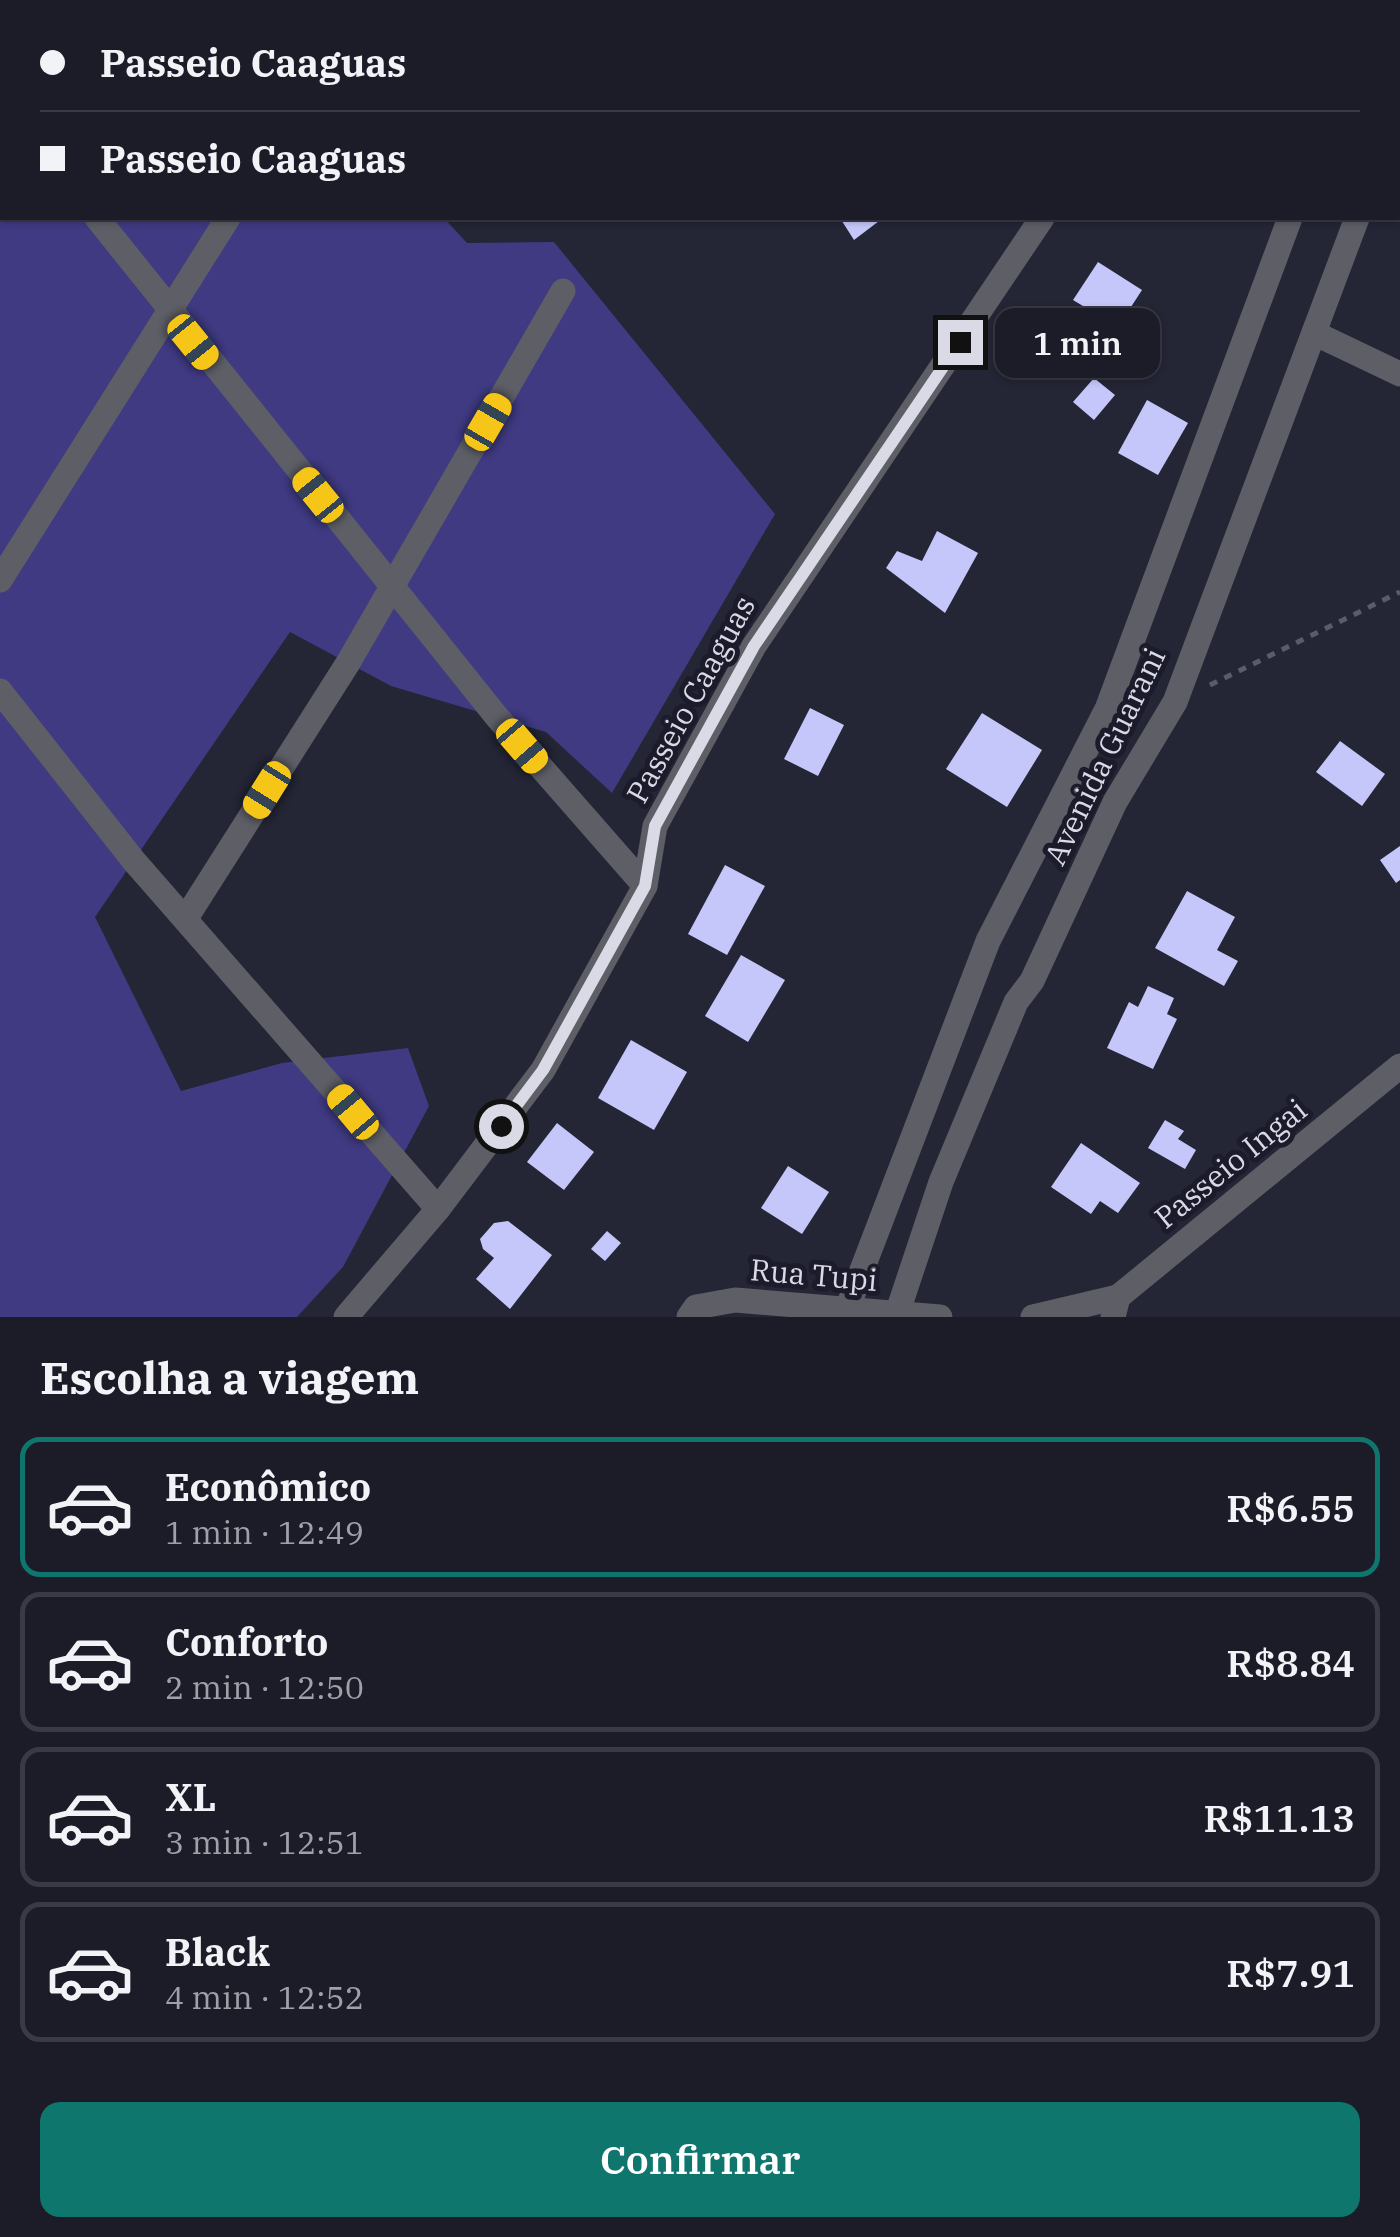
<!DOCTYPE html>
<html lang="pt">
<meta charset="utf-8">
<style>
body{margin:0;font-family:"IBM Plex Serif",serif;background:#282934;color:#f1f3f6;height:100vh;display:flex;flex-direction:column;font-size:38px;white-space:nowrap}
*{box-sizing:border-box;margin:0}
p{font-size:32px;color:#a0a1a8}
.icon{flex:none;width:55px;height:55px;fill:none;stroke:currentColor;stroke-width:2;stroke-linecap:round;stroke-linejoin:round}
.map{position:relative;height:1317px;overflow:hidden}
.panel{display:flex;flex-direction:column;background:#1b1c28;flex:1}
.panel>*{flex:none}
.guide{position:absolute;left:0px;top:0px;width:1400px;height:220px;box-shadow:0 2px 8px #0004,0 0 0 2px #393a45;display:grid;align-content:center;height:220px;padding:0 40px;background:#1b1c28}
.end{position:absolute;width:45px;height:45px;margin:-22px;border:12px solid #d9dae5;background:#111;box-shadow:0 0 0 5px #111}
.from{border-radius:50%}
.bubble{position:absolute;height:70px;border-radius:20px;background:#1b1c28;box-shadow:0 2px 8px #0004,0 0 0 2px #393a45;font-size:32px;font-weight:600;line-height:70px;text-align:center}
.car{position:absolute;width:30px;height:60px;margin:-30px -15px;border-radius:12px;box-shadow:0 0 8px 2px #0007;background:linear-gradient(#f5c518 24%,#345 0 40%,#f5c518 0 76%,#345 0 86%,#f5c518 0)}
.guide b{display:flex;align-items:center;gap:35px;height:95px;font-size:38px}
.guide b+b{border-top:2px solid #393a45}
.guide i{width:25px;height:25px;background:#f1f3f6}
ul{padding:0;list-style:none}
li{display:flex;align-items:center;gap:30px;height:140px;margin:0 20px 15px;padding:0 20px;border:5px solid #393a45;border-radius:20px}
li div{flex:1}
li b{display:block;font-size:38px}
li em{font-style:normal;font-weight:600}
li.active{border-color:#0f766e}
li>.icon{width:90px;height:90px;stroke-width:1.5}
h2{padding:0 40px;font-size:45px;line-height:120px}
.action{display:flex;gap:20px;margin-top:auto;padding:20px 40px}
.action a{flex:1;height:115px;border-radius:20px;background:#0f766e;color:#fff;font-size:40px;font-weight:600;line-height:115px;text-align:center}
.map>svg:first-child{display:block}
.green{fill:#3f3a82}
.building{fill:#c5c7fb}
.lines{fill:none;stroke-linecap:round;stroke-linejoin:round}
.path{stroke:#5b5c6b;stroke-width:5;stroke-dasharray:8 8;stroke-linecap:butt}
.minor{stroke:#5d5e66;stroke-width:25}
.route{stroke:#d9dae5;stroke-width:12}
.labels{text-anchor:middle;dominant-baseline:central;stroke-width:10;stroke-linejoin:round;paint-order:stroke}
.street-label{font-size:30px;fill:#d9dae5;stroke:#1b1b2b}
</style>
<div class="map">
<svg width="1400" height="1317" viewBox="0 0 1400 1317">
<rect width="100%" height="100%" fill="#242535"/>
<path class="green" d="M0,0L270,2H2V218H444L467,243L554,242L775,514L612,793L546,732L391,686L290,632L95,917L181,1091L282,1063L408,1048L429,1106L343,1267L297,1317H0Z"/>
<g class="building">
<path d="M840,218H883L854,240Z"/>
<path d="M1098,262L1142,290L1118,327L1073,300Z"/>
<path d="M1094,378L1115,395L1094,420L1073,402Z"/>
<path d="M1147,400L1188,423L1158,475L1118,453Z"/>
<path d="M937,531L978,553L945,613L886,568L897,551L922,561Z"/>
<path d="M810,708L844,725L818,776L784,759Z"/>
<path d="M982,713L1042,750L1007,807L946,769Z"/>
<path d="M1340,741L1385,774L1362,806L1316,772Z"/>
<path d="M1400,846V880L1396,883L1380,860Z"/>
<path d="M725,865L765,886L727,955L688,934Z"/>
<path d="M1187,891L1235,917L1217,950L1238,961L1224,986L1155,948Z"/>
<path d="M741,955L785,980L748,1042L705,1016Z"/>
<path d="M1148,986L1174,998L1167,1014L1177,1019L1153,1069L1107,1048L1129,1002L1138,1007Z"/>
<path d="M631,1040L687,1072L654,1130L598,1098Z"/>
<path d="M1165,1120L1184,1131L1178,1139L1196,1150L1185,1169L1148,1148Z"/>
<path d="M557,1123L594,1152L564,1190L527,1162Z"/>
<path d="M1081,1143L1140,1183L1118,1213L1100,1201L1091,1214L1051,1187Z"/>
<path d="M788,1166L829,1192L802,1234L761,1208Z"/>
<path d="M508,1221L552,1255L510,1309L476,1279L494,1258L483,1249L480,1239L494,1223Z"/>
<path d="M607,1231L621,1243L605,1261L591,1249Z"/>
</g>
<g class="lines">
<path class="path" d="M1210,685L1400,592"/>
<g class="minor">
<path d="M76,2L77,0"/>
<path d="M1179,2L1181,0"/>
<path d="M1364,2V0"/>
<path d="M1398,92L1400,80"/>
<path d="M97,218L497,717L645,886"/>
<path d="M1314,333L1400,374"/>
<path d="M0,580L228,218"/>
<path d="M0,691L134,861L438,1209"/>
<path d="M186,918L348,663L563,291"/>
<path d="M346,1317L438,1209L543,1070L645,886L655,826L754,646L1042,218"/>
<path d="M689,1317L696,1307L735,1300L940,1317"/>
<path d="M844,1317L988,941L1107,709L1290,218"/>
<path d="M896,1317L941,1182L1016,1002L1032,981L1115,802L1175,702L1357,218"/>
<path d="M1033,1317L1118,1297"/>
<path d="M1113,1317L1118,1297L1400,1066"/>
</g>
</g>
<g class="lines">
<path class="route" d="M501,1126L543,1070L645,886L655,826L754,646L960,342"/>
</g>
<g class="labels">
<g class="street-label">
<text transform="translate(690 699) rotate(-61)">Passeio Caaguas</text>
<text transform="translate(1104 756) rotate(-64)">Avenida Guarani</text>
<text transform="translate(1230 1163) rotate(-39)">Passeio Ingai</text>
<text transform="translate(814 1274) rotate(5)">Rua Tupi</text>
</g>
</g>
</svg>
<i class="end from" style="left:501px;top:1126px"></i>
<i class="end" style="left:960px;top:342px"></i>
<div class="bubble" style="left:995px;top:308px;width:165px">1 min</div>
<i class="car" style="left:193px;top:342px;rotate:141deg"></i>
<i class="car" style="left:488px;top:422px;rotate:30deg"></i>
<i class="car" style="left:318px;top:495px;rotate:321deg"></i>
<i class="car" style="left:522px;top:746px;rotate:139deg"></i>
<i class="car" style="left:267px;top:790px;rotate:212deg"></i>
<i class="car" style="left:353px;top:1112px;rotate:320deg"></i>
<div class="guide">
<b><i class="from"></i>Passeio Caaguas</b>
<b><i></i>Passeio Caaguas</b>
</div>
</div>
<section class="panel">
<h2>Escolha a viagem</h2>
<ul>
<li class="active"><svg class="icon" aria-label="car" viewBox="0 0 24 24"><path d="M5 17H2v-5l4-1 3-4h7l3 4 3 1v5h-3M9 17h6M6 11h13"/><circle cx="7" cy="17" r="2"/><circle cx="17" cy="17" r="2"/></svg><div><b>Econômico</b><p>1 min · 12:49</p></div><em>R$6.55</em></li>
<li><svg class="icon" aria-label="car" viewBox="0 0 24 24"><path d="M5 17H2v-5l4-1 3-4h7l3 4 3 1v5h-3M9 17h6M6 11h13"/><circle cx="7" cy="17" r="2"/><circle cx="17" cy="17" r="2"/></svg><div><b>Conforto</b><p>2 min · 12:50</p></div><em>R$8.84</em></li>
<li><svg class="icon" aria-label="car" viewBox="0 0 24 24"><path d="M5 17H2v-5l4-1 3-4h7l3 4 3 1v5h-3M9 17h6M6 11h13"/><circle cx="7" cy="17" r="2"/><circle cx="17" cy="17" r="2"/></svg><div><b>XL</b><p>3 min · 12:51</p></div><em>R$11.13</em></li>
<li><svg class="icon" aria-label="car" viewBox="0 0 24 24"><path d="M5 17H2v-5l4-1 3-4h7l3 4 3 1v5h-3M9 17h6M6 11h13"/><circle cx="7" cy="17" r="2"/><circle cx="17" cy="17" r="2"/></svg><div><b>Black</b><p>4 min · 12:52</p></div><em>R$7.91</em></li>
</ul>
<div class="action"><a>Confirmar</a></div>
</section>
